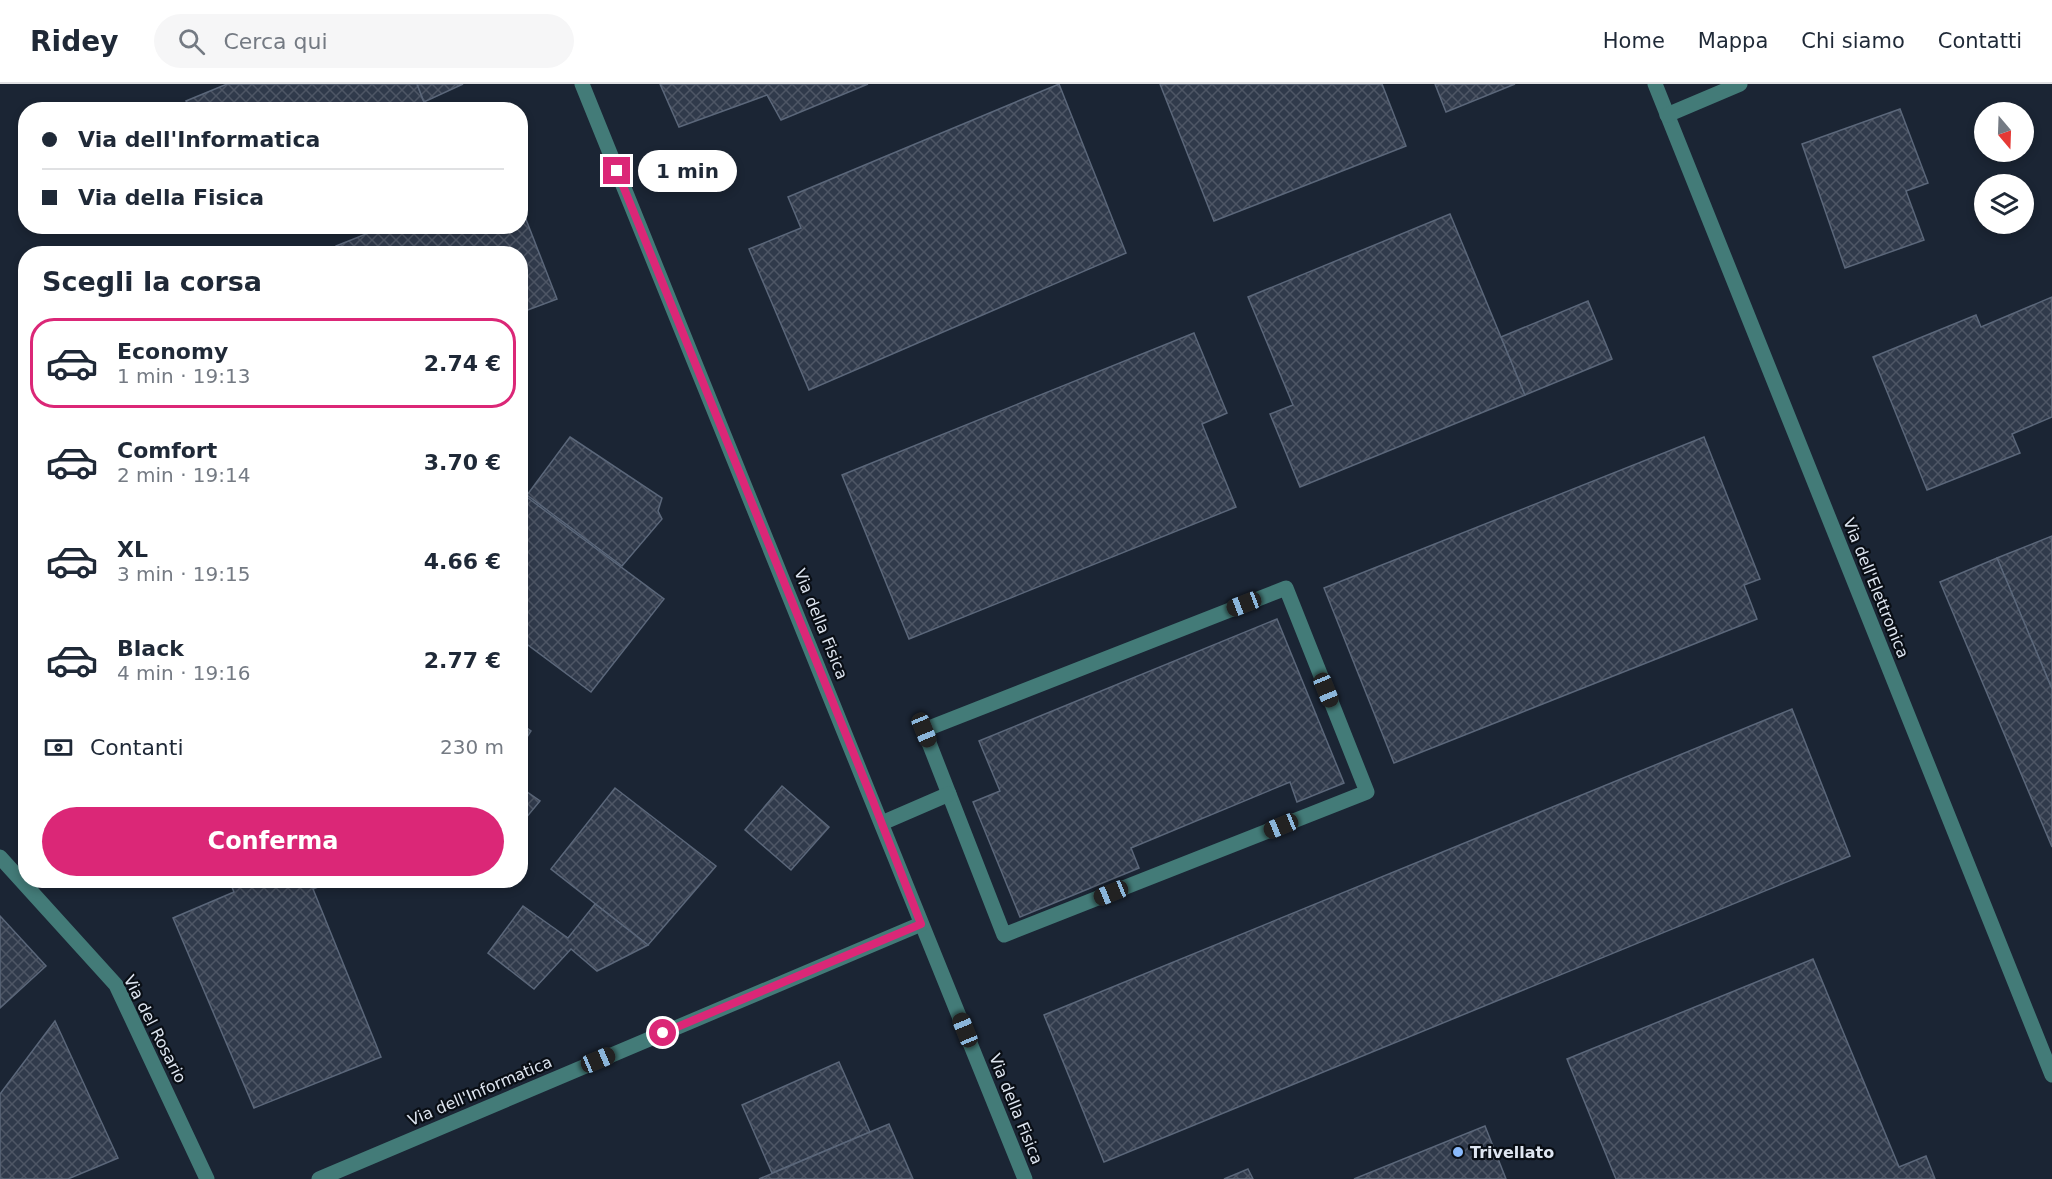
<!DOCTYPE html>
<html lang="it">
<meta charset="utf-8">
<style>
body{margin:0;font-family:"DejaVu Sans",sans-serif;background:#f6f6f7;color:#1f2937;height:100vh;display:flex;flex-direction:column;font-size:22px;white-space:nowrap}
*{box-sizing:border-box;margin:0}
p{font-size:20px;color:#747a83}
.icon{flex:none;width:33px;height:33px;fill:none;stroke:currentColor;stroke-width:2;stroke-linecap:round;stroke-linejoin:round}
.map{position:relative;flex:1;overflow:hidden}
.side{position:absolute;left:18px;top:162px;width:510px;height:642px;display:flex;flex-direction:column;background:#fff;border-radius:24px;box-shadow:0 3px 9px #0003}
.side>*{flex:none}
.guide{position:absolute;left:18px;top:18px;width:510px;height:132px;border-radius:24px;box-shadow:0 3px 9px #0003;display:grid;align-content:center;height:132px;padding:0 24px;background:#fff}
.needle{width:39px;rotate:161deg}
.fabs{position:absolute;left:1974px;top:18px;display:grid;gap:12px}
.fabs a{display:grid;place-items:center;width:60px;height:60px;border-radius:50%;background:#fff;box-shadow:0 3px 9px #0003;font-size:30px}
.end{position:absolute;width:27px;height:27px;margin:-14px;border:8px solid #db2777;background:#fff;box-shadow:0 0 0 3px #fff}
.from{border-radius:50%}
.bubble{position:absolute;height:42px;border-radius:21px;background:#fff;box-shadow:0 3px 9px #0003;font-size:20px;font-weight:700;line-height:42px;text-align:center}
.car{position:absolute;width:18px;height:36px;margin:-18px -9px;border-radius:8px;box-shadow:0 0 4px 2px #0007;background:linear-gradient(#222 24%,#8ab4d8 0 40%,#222 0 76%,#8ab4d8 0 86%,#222 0)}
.guide b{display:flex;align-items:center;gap:21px;height:57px;font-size:22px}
.guide b+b{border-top:2px solid #e0e1e3}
.guide i{width:15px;height:15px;background:#1f2937}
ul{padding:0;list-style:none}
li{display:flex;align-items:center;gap:18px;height:90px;margin:0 12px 9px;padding:0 12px;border:3px solid transparent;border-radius:24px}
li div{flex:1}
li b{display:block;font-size:22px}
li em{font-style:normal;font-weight:700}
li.active{border-color:#db2777}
li>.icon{width:54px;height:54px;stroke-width:1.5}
h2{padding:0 24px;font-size:27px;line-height:72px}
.pay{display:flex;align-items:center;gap:15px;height:66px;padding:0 24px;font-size:22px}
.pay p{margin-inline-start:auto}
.button{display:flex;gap:12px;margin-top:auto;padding:12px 24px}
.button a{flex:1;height:69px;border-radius:36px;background:#db2777;color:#fff;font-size:24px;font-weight:700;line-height:69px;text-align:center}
header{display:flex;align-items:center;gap:36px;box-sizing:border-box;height:84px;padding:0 30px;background:#fff;border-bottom:2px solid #e0e1e3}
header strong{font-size:28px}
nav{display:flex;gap:33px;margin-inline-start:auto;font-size:21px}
.search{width:420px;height:54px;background:#f6f6f7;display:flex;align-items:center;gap:15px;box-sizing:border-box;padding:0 21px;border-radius:33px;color:#747a83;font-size:22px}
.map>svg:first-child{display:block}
.building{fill:url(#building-cross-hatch);stroke:#5b677a;stroke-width:1.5}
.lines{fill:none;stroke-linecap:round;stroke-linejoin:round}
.minor{stroke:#437b78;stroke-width:15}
.route{stroke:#db2777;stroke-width:8}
.poi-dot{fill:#8abafc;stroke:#090e15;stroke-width:2}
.labels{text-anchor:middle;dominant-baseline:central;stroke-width:4.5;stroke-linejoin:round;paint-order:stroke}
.street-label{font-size:16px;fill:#dee5f0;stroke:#090e15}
.poi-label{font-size:16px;font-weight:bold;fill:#dee5f0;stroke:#090e15;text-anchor:start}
</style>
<header>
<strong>Ridey</strong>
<div class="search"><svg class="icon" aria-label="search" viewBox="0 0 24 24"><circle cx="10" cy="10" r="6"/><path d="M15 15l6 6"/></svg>Cerca qui</div>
<nav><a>Home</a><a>Mappa</a><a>Chi siamo</a><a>Contatti</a></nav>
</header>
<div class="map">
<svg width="2052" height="1095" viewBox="0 0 2052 1095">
<defs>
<pattern id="building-cross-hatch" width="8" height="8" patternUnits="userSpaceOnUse" patternTransform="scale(1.5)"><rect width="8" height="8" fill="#303a4b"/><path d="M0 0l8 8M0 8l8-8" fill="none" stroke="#4e5665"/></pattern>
</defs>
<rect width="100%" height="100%" fill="#1b2534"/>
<g class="building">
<path d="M227,0H417L427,26H190L186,17Z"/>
<path d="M417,0H463L424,18Z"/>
<path d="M660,0H868L781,36L767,11L679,43Z"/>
<path d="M1059,0L1126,169L809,306L749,165L801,144L788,113Z"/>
<path d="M1160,0H1382L1406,62L1214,137Z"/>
<path d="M1435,0H1515L1446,28Z"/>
<path d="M1900,25L1928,99L1906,107L1924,156L1845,184L1802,60Z"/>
<path d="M520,120L557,215L520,229V170H338L336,162L386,142H520Z"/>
<path d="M1450,130L1525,311L1300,403L1270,330L1293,321L1248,213Z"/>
<path d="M2052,213V333L2012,350L2020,369L1927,406L1873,273L1976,231L1981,243Z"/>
<path d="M1588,217L1612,275L1525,311L1501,253Z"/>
<path d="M1194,249L1227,329L1202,340L1236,423L909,555L842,391Z"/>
<path d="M570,353L662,414L658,427L662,435L622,482L527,411Z"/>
<path d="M1704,353L1760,495L1744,501L1757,535L1394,679L1324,504Z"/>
<path d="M520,408L664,515L591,608L520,555Z"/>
<path d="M2052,452V605L1997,474Z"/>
<path d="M1997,474L2052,605V763L1940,498Z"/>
<path d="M1277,535L1344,699L1297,718L1290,698L1131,764L1139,784L1020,833L973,718L1000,707L979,657Z"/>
<path d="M1792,625L1850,772L1104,1078L1044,931Z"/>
<path d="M520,639L531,647L520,664Z"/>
<path d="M782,702L829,743L791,786L745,746Z"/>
<path d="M520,703L540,717L520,741Z"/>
<path d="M615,704L716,782L648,861L551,785Z"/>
<path d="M229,796H336L313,805L381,973L254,1024L173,834L234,808Z"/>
<path d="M595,820L648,861L597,887L571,865L534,905L488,869L523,822L568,854Z"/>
<path d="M0,832L46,882L0,924Z"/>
<path d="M1813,875L1899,1083L1926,1072L1935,1095H1616L1567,975Z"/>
<path d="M55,937L118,1074L68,1095H0V1010Z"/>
<path d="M839,978L870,1048L772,1089L742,1021Z"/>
<path d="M889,1040L913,1095H759L870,1048Z"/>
<path d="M1485,1042L1506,1095H1354Z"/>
<path d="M1248,1085L1253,1095H1224Z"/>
</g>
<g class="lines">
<g class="minor">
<path d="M582,0L1025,1095"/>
<path d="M1655,0L2052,991"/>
<path d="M1667,31L1740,0"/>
<path d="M1286,504L1367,708L1004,851L924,646Z"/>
<path d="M882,739L949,710"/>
<path d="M0,773L116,901L207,1095"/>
<path d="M319,1095L921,840"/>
</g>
</g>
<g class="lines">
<path class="route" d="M617,87L873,717L921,840L663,949"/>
</g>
<circle class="poi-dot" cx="1458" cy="1068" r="6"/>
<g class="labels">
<g class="street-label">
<text transform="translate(1876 504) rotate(68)">Via dell'Elettronica</text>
<text transform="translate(821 540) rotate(68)">Via della Fisica</text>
<text transform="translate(155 945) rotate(63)">Via del Rosario</text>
<text transform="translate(480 1007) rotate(-23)">Via dell'Informatica</text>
<text transform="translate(1016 1025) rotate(68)">Via della Fisica</text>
</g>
<g class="poi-label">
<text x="1470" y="1068">Trivellato</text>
</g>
</g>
</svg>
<div class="fabs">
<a><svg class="needle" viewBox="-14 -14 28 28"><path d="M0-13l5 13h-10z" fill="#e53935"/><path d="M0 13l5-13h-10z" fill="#747a83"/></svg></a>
<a><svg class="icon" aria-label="layers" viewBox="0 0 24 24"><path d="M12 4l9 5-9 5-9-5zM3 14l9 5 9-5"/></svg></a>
</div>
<i class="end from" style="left:663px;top:949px"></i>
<i class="end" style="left:617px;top:87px"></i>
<div class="bubble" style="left:638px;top:66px;width:99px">1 min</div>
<i class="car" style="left:1244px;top:520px;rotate:249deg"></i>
<i class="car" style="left:1326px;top:606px;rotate:158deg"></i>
<i class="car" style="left:924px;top:646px;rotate:158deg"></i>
<i class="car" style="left:1281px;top:742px;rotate:248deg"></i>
<i class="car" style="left:1111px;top:809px;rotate:248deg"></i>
<i class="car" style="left:965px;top:946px;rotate:338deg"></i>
<i class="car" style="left:598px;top:976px;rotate:67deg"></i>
<div class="guide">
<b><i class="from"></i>Via dell'Informatica</b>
<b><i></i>Via della Fisica</b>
</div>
<section class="side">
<h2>Scegli la corsa</h2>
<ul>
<li class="active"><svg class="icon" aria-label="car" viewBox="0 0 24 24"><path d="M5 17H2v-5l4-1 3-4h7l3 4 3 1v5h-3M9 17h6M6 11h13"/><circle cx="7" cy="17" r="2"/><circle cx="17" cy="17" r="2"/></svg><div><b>Economy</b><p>1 min · 19:13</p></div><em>2.74 €</em></li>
<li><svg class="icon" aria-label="car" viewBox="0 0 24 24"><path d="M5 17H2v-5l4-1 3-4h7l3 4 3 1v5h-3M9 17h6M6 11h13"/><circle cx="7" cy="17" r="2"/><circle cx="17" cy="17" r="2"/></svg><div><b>Comfort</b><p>2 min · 19:14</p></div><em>3.70 €</em></li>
<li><svg class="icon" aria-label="car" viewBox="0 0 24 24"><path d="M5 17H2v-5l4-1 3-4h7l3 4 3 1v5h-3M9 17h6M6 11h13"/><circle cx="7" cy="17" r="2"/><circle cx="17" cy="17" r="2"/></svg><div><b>XL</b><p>3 min · 19:15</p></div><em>4.66 €</em></li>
<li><svg class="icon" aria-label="car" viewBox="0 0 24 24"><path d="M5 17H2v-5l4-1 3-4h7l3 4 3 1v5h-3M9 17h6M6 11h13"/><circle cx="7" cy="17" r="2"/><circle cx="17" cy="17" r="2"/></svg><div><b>Black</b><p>4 min · 19:16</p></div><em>2.77 €</em></li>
</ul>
<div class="pay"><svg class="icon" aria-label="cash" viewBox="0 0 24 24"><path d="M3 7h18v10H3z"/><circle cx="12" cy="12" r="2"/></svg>Contanti<p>230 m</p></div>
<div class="button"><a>Conferma</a></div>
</section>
</div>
